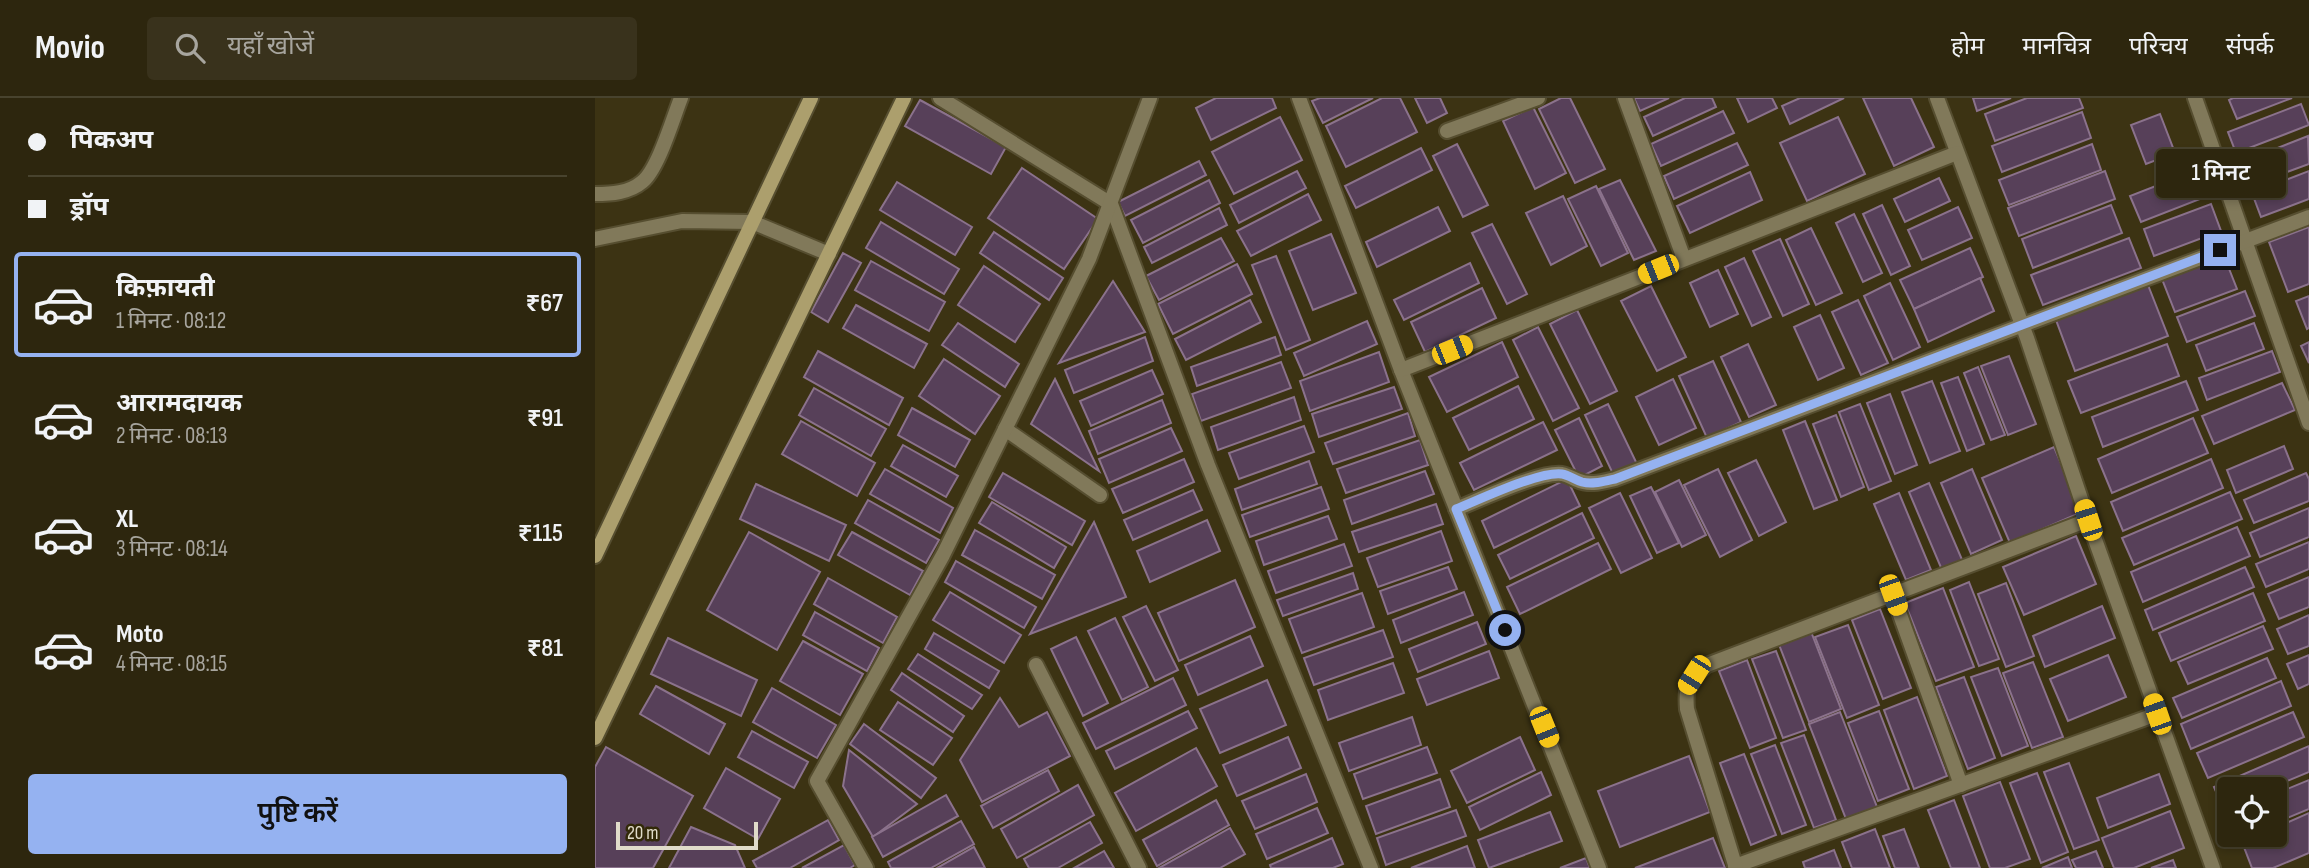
<!DOCTYPE html>
<html lang="hi">
<meta charset="utf-8">
<style>
body{margin:0;font-family:"Sofia Sans Condensed","Noto Sans Devanagari",sans-serif;background:#39321c;color:#f1f3f6;height:100vh;display:flex;flex-direction:column;font-size:26px;white-space:nowrap}
*{box-sizing:border-box;margin:0}
p{font-size:23px;color:#a7a59e}
.icon{flex:none;width:38px;height:38px;fill:none;stroke:currentColor;stroke-width:2;stroke-linecap:round;stroke-linejoin:round}
.map{position:relative;flex:1;overflow:hidden}
.sheet{display:flex;flex-direction:column;background:#2d260e;width:595px}
.sheet>*{flex:none}
.hud{display:grid;align-content:center;height:154px;padding:0 28px;background:#2d260e}
.tools{position:absolute;left:1622px;top:679px;display:grid;gap:14px}
.tools a{display:grid;place-items:center;width:70px;height:70px;border-radius:7px;background:#2d260e;box-shadow:0 4px 10px #0003,0 0 0 2px #48432e;font-size:35px}
.scale{position:absolute;left:21px;bottom:18px;width:142px;box-sizing:border-box;padding-left:7px;border:4px solid #e0dbc9;border-top:0;font-size:19px;line-height:24px;white-space:nowrap;color:#e0dbc9;-webkit-text-stroke:5px #322908;paint-order:stroke}
.end{position:absolute;width:32px;height:32px;margin:-16px;border:9px solid #95b2f1;background:#111;box-shadow:0 0 0 4px #111}
.from{border-radius:50%}
.bubble{position:absolute;height:49px;border-radius:7px;background:#2d260e;box-shadow:0 4px 10px #0003,0 0 0 2px #48432e;font-size:23px;font-weight:600;line-height:49px;text-align:center}
.car{position:absolute;width:21px;height:42px;margin:-21px -10px;border-radius:9px;box-shadow:0 0 5px 2px #0007;background:linear-gradient(#f5c518 24%,#345 0 40%,#f5c518 0 76%,#345 0 86%,#f5c518 0)}
.hud b{display:flex;align-items:center;gap:24px;height:66px;font-size:26px}
.hud b+b{border-top:2px solid #48432e}
.hud i{width:18px;height:18px;background:#f1f3f6}
ul{padding:0;list-style:none}
li{display:flex;align-items:center;gap:21px;height:105px;margin:0 14px 10px;padding:0 14px;border:4px solid transparent;border-radius:7px}
li div{flex:1}
li b{display:block;font-size:26px}
li em{font-style:normal;font-weight:600}
li.active{border-color:#95b2f1}
li>.icon{width:63px;height:63px;stroke-width:1.5}
.cta{display:flex;gap:14px;margin-top:auto;padding:14px 28px}
.cta a{flex:1;height:80px;border-radius:7px;background:#95b2f1;color:#111;font-size:28px;font-weight:600;line-height:80px;text-align:center}
header{display:flex;align-items:center;gap:42px;box-sizing:border-box;height:98px;padding:0 35px;background:#2d260e;border-bottom:2px solid #48432e}
header strong{font-size:33px}
nav{display:flex;gap:38px;margin-inline-start:auto;font-size:24px}
.search{width:490px;height:63px;background:#39321c;display:flex;align-items:center;gap:18px;box-sizing:border-box;padding:0 24px;border-radius:7px;color:#a7a59e;font-size:26px}
main{display:flex;flex:1;min-height:0}
.map>svg:first-child{display:block}
.building{fill:#574059;stroke:#8b728c;stroke-width:2}
.lines{fill:none;stroke-linecap:round;stroke-linejoin:round}
.street-casing{stroke:#564e30;stroke-width:18}
.secondary-casing{stroke:#564e30;stroke-width:18}
.street{stroke:#81795a;stroke-width:14}
.secondary{stroke:#ac9f6d;stroke-width:14}
.route{stroke:#95b2f1;stroke-width:9}
</style>
<header>
<strong>Movio</strong>
<div class="search"><svg class="icon" aria-label="search" viewBox="0 0 24 24"><circle cx="10" cy="10" r="6"/><path d="M15 15l6 6"/></svg>यहाँ खोजें</div>
<nav><a>होम</a><a>मानचित्र</a><a>परिचय</a><a>संपर्क</a></nav>
</header>
<main>
<section class="sheet">
<div class="hud">
<b><i class="from"></i>पिकअप</b>
<b><i></i>ड्रॉप</b>
</div>
<ul>
<li class="active"><svg class="icon" aria-label="car" viewBox="0 0 24 24"><path d="M5 17H2v-5l4-1 3-4h7l3 4 3 1v5h-3M9 17h6M6 11h13"/><circle cx="7" cy="17" r="2"/><circle cx="17" cy="17" r="2"/></svg><div><b>किफ़ायती</b><p>1 मिनट · 08:12</p></div><em>₹67</em></li>
<li><svg class="icon" aria-label="car" viewBox="0 0 24 24"><path d="M5 17H2v-5l4-1 3-4h7l3 4 3 1v5h-3M9 17h6M6 11h13"/><circle cx="7" cy="17" r="2"/><circle cx="17" cy="17" r="2"/></svg><div><b>आरामदायक</b><p>2 मिनट · 08:13</p></div><em>₹91</em></li>
<li><svg class="icon" aria-label="car" viewBox="0 0 24 24"><path d="M5 17H2v-5l4-1 3-4h7l3 4 3 1v5h-3M9 17h6M6 11h13"/><circle cx="7" cy="17" r="2"/><circle cx="17" cy="17" r="2"/></svg><div><b>XL</b><p>3 मिनट · 08:14</p></div><em>₹115</em></li>
<li><svg class="icon" aria-label="car" viewBox="0 0 24 24"><path d="M5 17H2v-5l4-1 3-4h7l3 4 3 1v5h-3M9 17h6M6 11h13"/><circle cx="7" cy="17" r="2"/><circle cx="17" cy="17" r="2"/></svg><div><b>Moto</b><p>4 मिनट · 08:15</p></div><em>₹81</em></li>
</ul>
<div class="cta"><a>पुष्टि करें</a></div>
</section>
<div class="map">
<svg width="1714" height="770" viewBox="0 0 1714 770">
<rect width="100%" height="100%" fill="#3c3313"/>
<g class="building">
<path d="M621,0H677L681,10L616,42L601,10Z"/>
<path d="M725,0H778L728,25L717,3Z"/>
<path d="M787,0H805L822,34L751,69L731,28Z"/>
<path d="M820,0H845L852,15L832,25Z"/>
<path d="M966,0H975L1010,71L980,85L944,11Z"/>
<path d="M1039,0H1074L1045,13Z"/>
<path d="M1090,0H1117L1121,9L1058,38L1049,19Z"/>
<path d="M1142,0H1177L1182,10L1153,24Z"/>
<path d="M1205,0H1249L1195,26L1187,8Z"/>
<path d="M1268,0H1316L1339,49L1299,68Z"/>
<path d="M1378,0H1416L1382,13Z"/>
<path d="M1432,0H1484L1488,10L1400,43L1390,16Z"/>
<path d="M1638,0H1697L1642,21L1634,2Z"/>
<path d="M325,2L411,49L396,76L310,28Z"/>
<path d="M1706,6L1714,27L1641,55L1633,34Z"/>
<path d="M938,9L971,75L940,91L908,23Z"/>
<path d="M1128,13L1139,35L1066,68L1056,46Z"/>
<path d="M1487,14L1496,40L1407,74L1397,48Z"/>
<path d="M1565,16L1580,55L1551,66L1536,27Z"/>
<path d="M685,19L707,62L639,96L617,54Z"/>
<path d="M1243,19L1270,76L1212,103L1185,45Z"/>
<path d="M1713,38L1714,66L1651,89L1642,66Z"/>
<path d="M1142,45L1153,67L1079,101L1069,78Z"/>
<path d="M862,46L893,107L868,119L838,58Z"/>
<path d="M1497,46L1506,72L1414,107L1404,82Z"/>
<path d="M826,50L837,72L761,110L750,88Z"/>
<path d="M604,63L611,77L530,118L523,104Z"/>
<path d="M427,70L503,121L469,171L393,120Z"/>
<path d="M702,73L711,90L644,125L635,107Z"/>
<path d="M1510,73L1520,101L1424,138L1413,110Z"/>
<path d="M1714,73V101L1666,119L1657,95Z"/>
<path d="M1155,74L1167,102L1095,135L1082,108Z"/>
<path d="M1594,75L1605,101L1546,124L1535,98Z"/>
<path d="M1344,80L1355,103L1310,124L1299,101Z"/>
<path d="M614,82L625,105L548,145L536,122Z"/>
<path d="M1025,82L1061,153L1039,162L1004,91Z"/>
<path d="M302,84L377,129L360,157L285,112Z"/>
<path d="M1001,88L1033,155L1006,168L973,101Z"/>
<path d="M713,96L726,122L656,158L642,133Z"/>
<path d="M968,98L992,148L956,167L931,115Z"/>
<path d="M1616,106L1626,133L1559,158L1549,131Z"/>
<path d="M1287,107L1315,168L1296,177L1268,116Z"/>
<path d="M1516,107L1527,135L1438,170L1427,141Z"/>
<path d="M843,109L855,133L782,169L771,144Z"/>
<path d="M1363,109L1377,140L1327,162L1313,132Z"/>
<path d="M624,110L632,127L557,165L549,149Z"/>
<path d="M1259,116L1287,175L1268,184L1241,125Z"/>
<path d="M286,124L364,171L349,196L271,150Z"/>
<path d="M897,126L932,196L912,206L877,135Z"/>
<path d="M1714,129V186L1693,194L1674,144Z"/>
<path d="M1216,130L1247,195L1221,207L1191,142Z"/>
<path d="M399,134L468,180L454,202L385,155Z"/>
<path d="M736,136L761,195L718,212L694,153Z"/>
<path d="M626,140L639,163L564,202L551,178Z"/>
<path d="M1534,140L1546,170L1448,207L1436,177Z"/>
<path d="M1185,141L1214,206L1188,218L1158,153Z"/>
<path d="M1375,150L1388,179L1319,211L1305,182Z"/>
<path d="M248,155L266,165L233,224L216,214Z"/>
<path d="M681,158L715,242L691,252L657,167Z"/>
<path d="M1629,158L1642,191L1580,214L1567,181Z"/>
<path d="M1149,160L1176,219L1157,228L1130,169Z"/>
<path d="M276,163L350,204L334,233L260,192Z"/>
<path d="M875,165L884,185L809,222L799,202Z"/>
<path d="M642,166L657,196L578,236L563,206Z"/>
<path d="M389,168L445,206L420,244L363,207Z"/>
<path d="M1123,172L1143,216L1115,229L1095,185Z"/>
<path d="M1385,180L1399,213L1333,244L1319,211Z"/>
<path d="M518,183L550,234L464,265Z"/>
<path d="M1295,185L1325,249L1298,262L1269,198Z"/>
<path d="M1553,187L1573,238L1480,273L1461,222Z"/>
<path d="M1056,188L1091,259L1062,273L1026,203Z"/>
<path d="M887,190L901,220L830,254L816,224Z"/>
<path d="M1650,193L1660,218L1592,244L1582,219Z"/>
<path d="M1714,198V230L1712,231L1701,203Z"/>
<path d="M655,202L666,224L591,262L580,241Z"/>
<path d="M1263,202L1293,265L1266,277L1237,214Z"/>
<path d="M261,207L332,246L319,270L248,230Z"/>
<path d="M982,212L1022,293L995,306L955,226Z"/>
<path d="M1225,217L1249,270L1223,282L1199,229Z"/>
<path d="M772,223L782,246L709,278L699,255Z"/>
<path d="M363,225L424,266L410,289L347,247Z"/>
<path d="M1659,225L1669,251L1611,273L1601,247Z"/>
<path d="M943,229L984,310L958,323L918,242Z"/>
<path d="M550,239L558,263L479,295L470,272Z"/>
<path d="M680,239L686,257L602,288L596,269Z"/>
<path d="M907,244L923,279L852,314L834,279Z"/>
<path d="M1714,244V265L1706,248Z"/>
<path d="M1153,246L1181,307L1154,319L1126,259Z"/>
<path d="M1572,246L1584,278L1486,315L1473,283Z"/>
<path d="M223,253L308,300L294,327L209,279Z"/>
<path d="M1677,253L1685,274L1612,302L1604,280Z"/>
<path d="M784,254L794,284L715,313L705,283Z"/>
<path d="M1414,258L1441,326L1413,337L1386,268Z"/>
<path d="M349,261L405,298L380,336L324,298Z"/>
<path d="M1118,263L1146,324L1112,340L1084,278Z"/>
<path d="M686,264L696,290L606,323L597,296Z"/>
<path d="M1383,269L1410,337L1396,342L1369,275Z"/>
<path d="M557,272L568,296L496,328L485,303Z"/>
<path d="M1363,279L1389,346L1372,353L1346,285Z"/>
<path d="M460,281L504,373L436,326Z"/>
<path d="M1078,281L1101,330L1064,347L1041,299Z"/>
<path d="M1337,283L1365,353L1335,365L1307,294Z"/>
<path d="M1591,283L1603,312L1508,349L1497,319Z"/>
<path d="M1687,285L1700,312L1619,346L1607,318Z"/>
<path d="M923,288L939,321L874,352L858,320Z"/>
<path d="M799,289L807,311L724,339L717,316Z"/>
<path d="M219,290L291,331L276,358L204,317Z"/>
<path d="M1295,296L1322,367L1300,376L1272,305Z"/>
<path d="M699,299L706,322L623,352L616,329Z"/>
<path d="M567,302L576,325L503,356L494,333Z"/>
<path d="M1013,306L1042,366L1019,378L990,317Z"/>
<path d="M1265,306L1296,383L1274,392L1244,314Z"/>
<path d="M317,310L375,342L360,369L303,337Z"/>
<path d="M813,315L820,338L738,366L730,345Z"/>
<path d="M1241,317L1269,389L1246,399L1218,326Z"/>
<path d="M984,320L1007,368L984,380L960,332Z"/>
<path d="M1598,320L1613,355L1517,395L1503,361Z"/>
<path d="M206,323L280,365L262,398L187,356Z"/>
<path d="M1210,323L1242,402L1219,411L1188,332Z"/>
<path d="M948,324L962,352L879,392L865,365Z"/>
<path d="M709,328L719,354L644,381L634,355Z"/>
<path d="M576,330L587,353L514,385L504,361Z"/>
<path d="M825,342L833,367L751,395L742,371Z"/>
<path d="M308,347L363,378L351,399L296,368Z"/>
<path d="M1689,348L1698,371L1641,395L1632,372Z"/>
<path d="M1459,349L1487,414L1415,445L1387,380Z"/>
<path d="M589,361L599,384L528,415L517,391Z"/>
<path d="M1616,361L1628,390L1528,433L1516,404Z"/>
<path d="M1161,362L1191,424L1164,438L1133,375Z"/>
<path d="M714,363L722,386L647,412L640,391Z"/>
<path d="M290,371L358,410L345,435L275,396Z"/>
<path d="M1123,371L1157,442L1125,459L1089,387Z"/>
<path d="M1377,371L1407,442L1376,456L1346,385Z"/>
<path d="M830,373L839,396L757,426L749,402Z"/>
<path d="M408,375L490,423L477,447L394,399Z"/>
<path d="M1711,375L1714,381V403L1659,425L1649,402Z"/>
<path d="M972,381L985,408L899,450L887,423Z"/>
<path d="M1084,382L1111,437L1087,449L1060,394Z"/>
<path d="M1334,385L1368,464L1347,472L1314,394Z"/>
<path d="M161,386L251,427L234,463L145,421Z"/>
<path d="M726,389L734,411L655,439L647,417Z"/>
<path d="M1056,389L1084,445L1062,455L1035,398Z"/>
<path d="M598,392L607,412L538,442L529,422Z"/>
<path d="M1635,394L1647,421L1539,467L1527,440Z"/>
<path d="M1025,395L1057,460L1026,475L994,410Z"/>
<path d="M1304,395L1336,472L1311,482L1279,406Z"/>
<path d="M273,402L344,442L331,465L260,425Z"/>
<path d="M397,404L471,449L459,470L384,425Z"/>
<path d="M841,406L848,426L764,454L757,434Z"/>
<path d="M1714,410V439L1665,459L1655,435Z"/>
<path d="M987,415L999,440L915,481L903,457Z"/>
<path d="M733,418L742,441L669,467L661,443Z"/>
<path d="M612,422L625,453L555,484L542,453Z"/>
<path d="M499,424L531,499L435,536Z"/>
<path d="M1642,429L1655,458L1548,504L1536,474Z"/>
<path d="M380,432L460,477L447,501L367,457Z"/>
<path d="M846,433L857,463L783,489L772,460Z"/>
<path d="M154,434L225,474L182,552L112,512Z"/>
<path d="M257,434L328,473L315,497L243,457Z"/>
<path d="M1481,438L1501,486L1429,517L1408,469Z"/>
<path d="M1714,444V471L1671,489L1661,466Z"/>
<path d="M1003,445L1016,471L925,516L912,489Z"/>
<path d="M749,446L757,468L681,495L673,473Z"/>
<path d="M361,463L441,509L429,530L350,484Z"/>
<path d="M853,469L862,491L793,516L785,493Z"/>
<path d="M1650,469L1659,489L1558,532L1550,512Z"/>
<path d="M758,475L763,491L688,518L682,502Z"/>
<path d="M1714,479V509L1684,521L1673,496Z"/>
<path d="M233,480L302,519L288,545L219,506Z"/>
<path d="M640,482L660,529L584,563L563,515Z"/>
<path d="M1374,484L1404,561L1384,568L1355,492Z"/>
<path d="M1411,485L1439,558L1411,569L1383,496Z"/>
<path d="M1348,490L1379,569L1341,583L1310,505Z"/>
<path d="M355,494L426,537L409,565L338,522Z"/>
<path d="M869,494L878,517L806,545L798,522Z"/>
<path d="M767,495L779,529L707,555L694,521Z"/>
<path d="M1658,495L1670,523L1576,563L1564,535Z"/>
<path d="M551,508L583,572L560,583L528,519Z"/>
<path d="M1507,508L1520,540L1450,569L1438,538Z"/>
<path d="M1285,511L1316,590L1288,601L1257,522Z"/>
<path d="M220,514L284,550L272,573L208,537Z"/>
<path d="M1714,517V548L1693,556L1682,531Z"/>
<path d="M520,520L553,589L527,602L493,533Z"/>
<path d="M882,524L891,546L823,574L814,551Z"/>
<path d="M1253,527L1284,607L1252,620L1220,539Z"/>
<path d="M1668,528L1678,551L1593,586L1583,564Z"/>
<path d="M1215,531L1246,611L1214,624L1183,544Z"/>
<path d="M788,532L798,559L719,587L709,560Z"/>
<path d="M339,535L404,573L394,590L330,551Z"/>
<path d="M655,538L668,568L603,597L590,567Z"/>
<path d="M481,539L513,605L488,618L456,551Z"/>
<path d="M73,540L162,582L146,618L56,576Z"/>
<path d="M208,543L268,576L245,617L185,583Z"/>
<path d="M894,553L904,580L832,607L822,581Z"/>
<path d="M1181,553L1211,632L1188,640L1157,561Z"/>
<path d="M323,556L387,597L377,611L313,571Z"/>
<path d="M1513,557L1531,599L1473,623L1455,581Z"/>
<path d="M1714,557V586L1703,591L1692,566Z"/>
<path d="M1672,560L1681,580L1587,620L1578,600Z"/>
<path d="M1152,562L1181,640L1155,650L1124,573Z"/>
<path d="M1438,564L1468,639L1437,650L1408,575Z"/>
<path d="M798,565L809,595L733,622L723,592Z"/>
<path d="M1403,570L1433,648L1407,658L1376,579Z"/>
<path d="M307,575L369,618L358,634L296,592Z"/>
<path d="M1369,579L1400,660L1373,671L1341,589Z"/>
<path d="M578,580L591,607L501,651L488,625Z"/>
<path d="M672,582L691,627L625,655L605,611Z"/>
<path d="M1686,583L1696,608L1596,651L1586,626Z"/>
<path d="M61,588L130,626L114,656L45,616Z"/>
<path d="M177,590L241,627L222,660L158,624Z"/>
<path d="M1322,599L1352,678L1319,691L1289,612Z"/>
<path d="M405,600L424,629L452,614L475,658L387,704L365,662Z"/>
<path d="M303,604L357,640L338,667L285,632Z"/>
<path d="M593,613L602,630L520,671L511,653Z"/>
<path d="M1284,613L1314,691L1283,703L1253,625Z"/>
<path d="M1245,614L1282,709L1251,721L1214,626Z"/>
<path d="M1698,614L1709,639L1613,680L1602,655Z"/>
<path d="M817,619L826,647L754,673L744,645Z"/>
<path d="M269,626L341,680L326,700L255,646Z"/>
<path d="M157,633L213,664L199,690L143,659Z"/>
<path d="M1209,637L1241,722L1219,730L1186,645Z"/>
<path d="M693,639L706,670L642,698L628,667Z"/>
<path d="M925,639L940,672L872,705L856,673Z"/>
<path d="M1180,647L1211,727L1187,736L1156,656Z"/>
<path d="M1714,648V674L1673,691H1634V708L1628,710L1619,689Z"/>
<path d="M11,649L98,698L58,770H0V669Z"/>
<path d="M832,649L842,675L768,701L759,676Z"/>
<path d="M601,650L622,688L541,733L520,695Z"/>
<path d="M254,652L322,706L278,739L248,688Z"/>
<path d="M1149,656L1181,737L1156,747L1125,665Z"/>
<path d="M1094,658L1115,714L1025,749L1003,693Z"/>
<path d="M1474,665L1504,742L1479,751L1449,674Z"/>
<path d="M131,670L185,701L163,741L109,710Z"/>
<path d="M453,672L464,693L398,730L386,708Z"/>
<path d="M946,674L956,697L885,732L874,709Z"/>
<path d="M1442,675L1473,754L1446,765L1415,685Z"/>
<path d="M711,676L722,704L660,731L647,703Z"/>
<path d="M1564,676L1575,706L1513,730L1502,700Z"/>
<path d="M845,681L855,709L781,736L771,708Z"/>
<path d="M1714,682V711L1680,725V696Z"/>
<path d="M1405,684L1435,761L1410,770H1395L1368,698Z"/>
<path d="M483,687L499,717L422,760L406,731Z"/>
<path d="M351,697L363,718L288,759L277,739Z"/>
<path d="M621,702L634,727L562,768L548,742Z"/>
<path d="M1359,702L1385,770H1356L1333,712Z"/>
<path d="M722,710L733,735L672,761L661,736Z"/>
<path d="M861,712L871,738L791,767L782,740Z"/>
<path d="M1575,713L1589,750L1539,770H1519L1507,740Z"/>
<path d="M955,714L967,743L894,770L883,742Z"/>
<path d="M1634,715V737L1627,718Z"/>
<path d="M1714,715V755L1678,770H1657L1647,744L1664,737H1680V730Z"/>
<path d="M233,722L244,742L195,770H162L158,763Z"/>
<path d="M366,723L379,746L336,770H296L293,764Z"/>
<path d="M495,724L507,745L463,770H434L429,761Z"/>
<path d="M96,729L140,747L150,770H74Z"/>
<path d="M635,730L650,756L625,770H564Z"/>
<path d="M1280,731L1295,770H1257L1247,744Z"/>
<path d="M1309,731L1324,770H1300L1288,738Z"/>
<path d="M737,740L748,766L738,770H676L675,767Z"/>
<path d="M1118,740L1130,770H1040Z"/>
<path d="M249,747L260,767L255,770H207Z"/>
<path d="M872,748L880,770H816Z"/>
<path d="M379,749L390,770H342Z"/>
<path d="M1239,752L1246,770H1210L1208,764Z"/>
<path d="M509,753L519,770H479Z"/>
<path d="M1501,753L1508,770H1481L1477,762Z"/>
<path d="M1473,759L1477,770H1447Z"/>
<path d="M991,760L995,770H965Z"/>
<path d="M1578,762L1581,770H1556Z"/>
</g>
<g class="lines">
<defs>
<g id="street">
<path d="M345,0L516,106L613,367L776,770"/>
<path d="M704,0L806,272L1004,770"/>
<path d="M1030,0L1089,161"/>
<path d="M1342,0L1432,240L1493,422L1618,770"/>
<path d="M1600,0L1714,325"/>
<path d="M852,33L943,0"/>
<path d="M0,96C16,96 34,95 47,84C63,72 78,20 86,0"/>
<path d="M0,141L87,123L157,124L234,156"/>
<path d="M806,272L1362,55"/>
<path d="M410,331L505,397"/>
<path d="M861,411C884,402 945,373 967,376C972,377 977,380 982,382C995,388 1007,384 1020,381L1714,119"/>
<path d="M1298,497L1366,687"/>
<path d="M441,567L544,770"/>
<path d="M1140,768L1562,616"/>
<path d="M271,770L222,683L348,457L494,161L555,0"/>
<path d="M1141,770L1092,611C1090,587 1093,582 1112,567L1493,422"/>
</g>
<g id="secondary">
<path d="M0,458L216,0"/>
<path d="M0,640L309,0"/>
</g>
</defs>
<use href="#street" class="street-casing"/>
<use href="#secondary" class="secondary-casing"/>
<use href="#street" class="street"/>
<use href="#secondary" class="secondary"/>
</g>
<g class="lines">
<path class="route" d="M910,532L861,411C884,402 944,373 967,376C974,377 980,382 987,384C999,387 1009,383 1020,381L1625,152"/>
</g>
</svg>
<div class="tools">
<a><svg class="icon" aria-label="locate" viewBox="0 0 24 24"><circle cx="12" cy="12" r="6"/><path d="M12 2v4M12 18v4M2 12h4M18 12h4"/></svg></a>
</div>
<div class="scale">20 m</div>
<i class="end from" style="left:910px;top:532px"></i>
<i class="end" style="left:1625px;top:152px"></i>
<div class="bubble" style="left:1561px;top:51px;width:130px">1 मिनट</div>
<i class="car" style="left:1063px;top:171px;rotate:248deg"></i>
<i class="car" style="left:857px;top:252px;rotate:68deg"></i>
<i class="car" style="left:1493px;top:422px;rotate:342deg"></i>
<i class="car" style="left:1298px;top:497px;rotate:160deg"></i>
<i class="car" style="left:1099px;top:577px;rotate:212deg"></i>
<i class="car" style="left:1562px;top:616px;rotate:341deg"></i>
<i class="car" style="left:949px;top:629px;rotate:158deg"></i>
</div>
</main>
